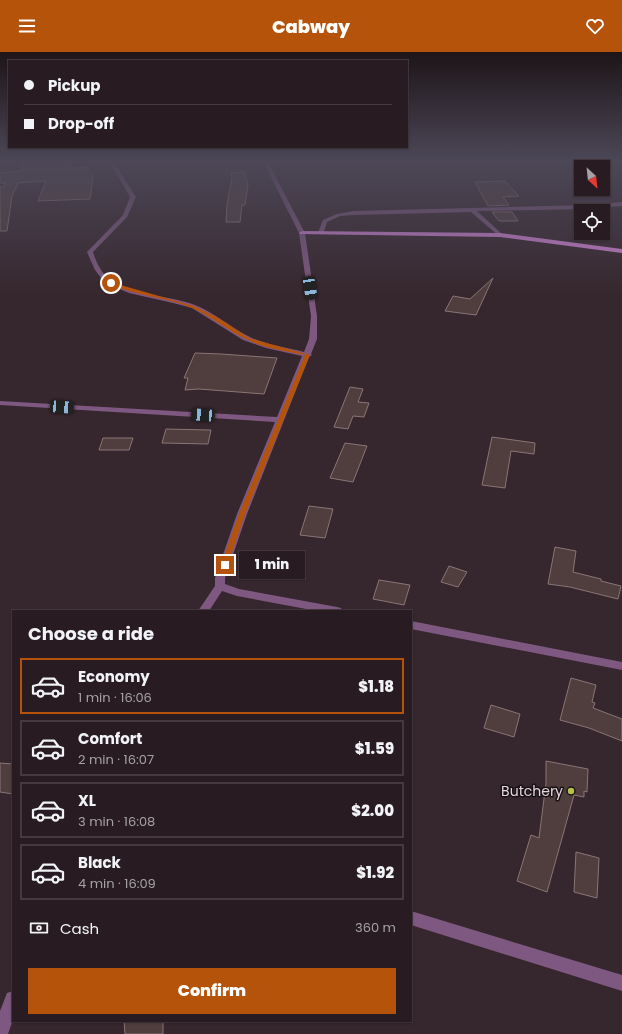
<!DOCTYPE html>
<meta charset="utf-8">
<style>
body{margin:0;font-family:Poppins,sans-serif;background:#30252a;color:#f1f3f6;height:100vh;display:flex;flex-direction:column;font-size:15px;white-space:nowrap}
*{box-sizing:border-box;margin:0}
p{font-size:13px;color:#a5a1a5}
.icon{flex:none;width:22px;height:22px;fill:none;stroke:currentColor;stroke-width:2;stroke-linecap:round;stroke-linejoin:round}
.map{position:relative;flex:1;overflow:hidden}
.drawer{position:absolute;left:12px;top:558px;width:400px;height:412px;display:flex;flex-direction:column;background:#281c22;border-radius:0px;box-shadow:0 1px 3px #0004,0 0 0 1px #443a40}
.drawer>*{flex:none}
.top-card{position:absolute;left:8px;top:8px;width:400px;height:88px;border-radius:0px;box-shadow:0 1px 3px #0004,0 0 0 1px #443a40;display:grid;align-content:center;height:88px;padding:0 16px;background:#281c22}
.needle{width:26px;rotate:153deg}
.controls{position:absolute;left:574px;top:108px;display:grid;gap:8px}
.controls a{display:grid;place-items:center;width:36px;height:36px;border-radius:0px;background:#281c22;box-shadow:0 1px 3px #0004,0 0 0 1px #443a40;font-size:20px}
.end{position:absolute;width:18px;height:18px;margin:-9px;border:5px solid #b45309;background:#fff;box-shadow:0 0 0 2px #fff}
.from{border-radius:50%}
.bubble{position:absolute;height:28px;border-radius:0px;background:#281c22;box-shadow:0 1px 3px #0004,0 0 0 1px #443a40;font-size:13px;font-weight:800;line-height:28px;text-align:center}
.car{position:absolute;width:12px;height:24px;margin:-12px -6px;border-radius:5px;box-shadow:0 0 3px 1px #0007;background:linear-gradient(#222 24%,#8ab4d8 0 40%,#222 0 76%,#8ab4d8 0 86%,#222 0)}
.top-card b{display:flex;align-items:center;gap:14px;height:38px;font-size:15px}
.top-card b+b{border-top:1px solid #443a40}
.top-card i{width:10px;height:10px;background:#f1f3f6}
ul{padding:0;list-style:none}
li{display:flex;align-items:center;gap:12px;height:56px;margin:0 8px 6px;padding:0 8px;border:2px solid #443a40;border-radius:0px}
li div{flex:1}
li b{display:block;font-size:15px}
li em{font-style:normal;font-weight:800}
li.selected{border-color:#b45309}
li>.icon{width:36px;height:36px;stroke-width:1.5}
h2{padding:0 16px;font-size:18px;line-height:48px}
.pay{display:flex;align-items:center;gap:10px;height:44px;padding:0 16px;font-size:15px}
.pay p{margin-inline-start:auto}
.button{display:flex;gap:8px;margin-top:auto;padding:8px 16px}
.button a{flex:1;height:46px;border-radius:0px;background:#b45309;color:#fff;font-size:16px;font-weight:800;line-height:46px;text-align:center}
header{display:flex;justify-content:space-between;align-items:center;height:52px;padding:0 16px;background:#b45309;color:#fff;font-size:18px;font-weight:800}
.map>svg:first-child{display:block}
.building{fill:#503e3e;stroke:#8a7576}
.lines{fill:none;stroke-linecap:round;stroke-linejoin:round}
.minor{fill:#7e5880;fill-rule:evenodd}
.major{fill:#cf82d4;fill-rule:evenodd}
.route{fill:#b45309}
.poi-dot{fill:#b4c24b;stroke:#191215;stroke-width:1.5}
.labels{text-anchor:middle;dominant-baseline:central;stroke-width:3;stroke-linejoin:round;paint-order:stroke}
.near-poi-label{font-size:14px;fill:#e2d7dc;stroke:#191215;text-anchor:end}
</style>
<header><svg class="icon" aria-label="menu" viewBox="0 0 24 24"><path d="M4 6h16M4 12h16M4 18h16"/></svg>Cabway<svg class="icon" aria-label="heart" viewBox="0 0 24 24"><path d="M12 20l-8-8c-3-5 5-10 8-4 3-6 11-1 8 4z"/></svg></header>
<div class="map">
<svg width="622" height="982" viewBox="0 0 622 982">
<rect width="100%" height="100%" fill="#36262d"/>
<g class="building">
<path d="M22,109H70L71,116L87,115L93,125L90,147L38,149L46,129L18,131L12,144L7,179H0V135H4L5,131H0V121L23,119Z"/>
<path d="M244,120L248,133L245,153H242L240,170H226L227,153L232,126L231,121Z"/>
<path d="M505,129L519,144L503,145L509,153L488,154L475,130Z"/>
<path d="M492,160H512L518,169H499Z"/>
<path d="M493,226L476,263L445,259L453,244L470,247Z"/>
<path d="M195,301L221,302L277,306L264,342L199,337L185,338L188,326H184Z"/>
<path d="M350,335L363,337L358,350L369,351L364,365L353,364L348,377L334,375Z"/>
<path d="M166,377L211,378L208,392L162,391Z"/>
<path d="M492,385L535,391L534,402L511,399L505,436L482,433Z"/>
<path d="M103,386H133L129,398H99Z"/>
<path d="M345,391L367,394L353,430L330,426Z"/>
<path d="M309,454L333,457L325,486L300,483Z"/>
<path d="M555,495L576,499L573,520L601,527V529L621,534L618,547L570,535L548,532Z"/>
<path d="M449,514L467,520L458,535L441,530Z"/>
<path d="M379,528L410,533L404,553L373,547Z"/>
<path d="M571,626L596,633L592,650L595,651L593,656L622,667V689L589,676L560,668Z"/>
<path d="M491,653L520,662L514,685L484,676Z"/>
<path d="M546,709L588,717L587,740L584,739V745L574,743L547,840L517,829L531,783L539,786L546,731Z"/>
<path d="M0,711L13,712V742L0,740Z"/>
<path d="M576,800L599,806L597,846L574,840Z"/>
<path d="M124,969H163V982H125Z"/>
</g>
<g class="lines">
<g class="minor">
<path d="M109,109H113L136,145L127,165L93,200C97,212 102,223 113,230C138,245 169,243 195,253C215,261 230,275 248,284C265,293 285,295 304,300L309,287L311,264L299,181L263,109H285L269,112L305,181L317,264V287L311,302L312,303L309,305L247,462L225,526V532L239,537L337,555L341,556L342,559H317L237,544L222,539L209,559H198L215,534V526L237,462L275,370L0,353V349L277,365L302,304L266,296L243,288L192,256L173,251L129,241L110,233L102,227L95,218L87,200L123,163L130,145Z"/>
<path d="M622,150V154L586,157L477,159L502,182L503,183L500,185L471,160L353,163L340,164L327,170L323,182L318,181L323,168L337,162L353,159L586,153Z"/>
<path d="M411,569L622,610V618L411,577Z"/>
<path d="M411,859L622,923V939L411,873Z"/>
<path d="M13,939V968L8,982H0V959L7,941Z"/>
</g>
<path class="major" d="M302,179L500,181L622,197V201L500,185L300,182L299,181Z"/>
</g>
<linearGradient id="sky" x2="0" y2="1"><stop stop-color="#1e1519"/><stop offset="0.44" stop-color="#4c4757"/><stop offset="1" stop-color="#4c4757" stop-opacity="0"/></linearGradient>
<rect width="622" height="246" fill="url(#sky)"/>
<path class="route" d="M110,230L194,254L220,267L249,286L310,303L245,462L227,514L221,513L239,462L305,303C286,299 263,296 246,287C227,278 211,264 192,256C166,245 136,244 110,232Z"/>
<circle class="poi-dot" cx="571" cy="739" r="4"/>
<g class="labels">
<g class="near-poi-label">
<text x="563" y="739">Butchery</text>
</g>
</g>
</svg>
<div class="controls">
<a><svg class="needle" viewBox="-14 -14 28 28"><path d="M0-13l5 13h-10z" fill="#e53935"/><path d="M0 13l5-13h-10z" fill="#a5a1a5"/></svg></a>
<a><svg class="icon" aria-label="locate" viewBox="0 0 24 24"><circle cx="12" cy="12" r="6"/><path d="M12 2v4M12 18v4M2 12h4M18 12h4"/></svg></a>
</div>
<i class="end from" style="left:111px;top:231px"></i>
<i class="end" style="left:225px;top:513px"></i>
<div class="bubble" style="left:239px;top:499px;width:66px">1 min</div>
<i class="car" style="left:310px;top:236px;rotate:171deg"></i>
<i class="car" style="left:62px;top:355px;rotate:94deg"></i>
<i class="car" style="left:203px;top:363px;rotate:274deg"></i>
<div class="top-card">
<b><i class="from"></i>Pickup</b>
<b><i></i>Drop-off</b>
</div>
<section class="drawer">
<h2>Choose a ride</h2>
<ul>
<li class="selected"><svg class="icon" aria-label="car" viewBox="0 0 24 24"><path d="M5 17H2v-5l4-1 3-4h7l3 4 3 1v5h-3M9 17h6M6 11h13"/><circle cx="7" cy="17" r="2"/><circle cx="17" cy="17" r="2"/></svg><div><b>Economy</b><p>1 min · 16:06</p></div><em>$1.18</em></li>
<li><svg class="icon" aria-label="car" viewBox="0 0 24 24"><path d="M5 17H2v-5l4-1 3-4h7l3 4 3 1v5h-3M9 17h6M6 11h13"/><circle cx="7" cy="17" r="2"/><circle cx="17" cy="17" r="2"/></svg><div><b>Comfort</b><p>2 min · 16:07</p></div><em>$1.59</em></li>
<li><svg class="icon" aria-label="car" viewBox="0 0 24 24"><path d="M5 17H2v-5l4-1 3-4h7l3 4 3 1v5h-3M9 17h6M6 11h13"/><circle cx="7" cy="17" r="2"/><circle cx="17" cy="17" r="2"/></svg><div><b>XL</b><p>3 min · 16:08</p></div><em>$2.00</em></li>
<li><svg class="icon" aria-label="car" viewBox="0 0 24 24"><path d="M5 17H2v-5l4-1 3-4h7l3 4 3 1v5h-3M9 17h6M6 11h13"/><circle cx="7" cy="17" r="2"/><circle cx="17" cy="17" r="2"/></svg><div><b>Black</b><p>4 min · 16:09</p></div><em>$1.92</em></li>
</ul>
<div class="pay"><svg class="icon" aria-label="cash" viewBox="0 0 24 24"><path d="M3 7h18v10H3z"/><circle cx="12" cy="12" r="2"/></svg>Cash<p>360 m</p></div>
<div class="button"><a>Confirm</a></div>
</section>
</div>
